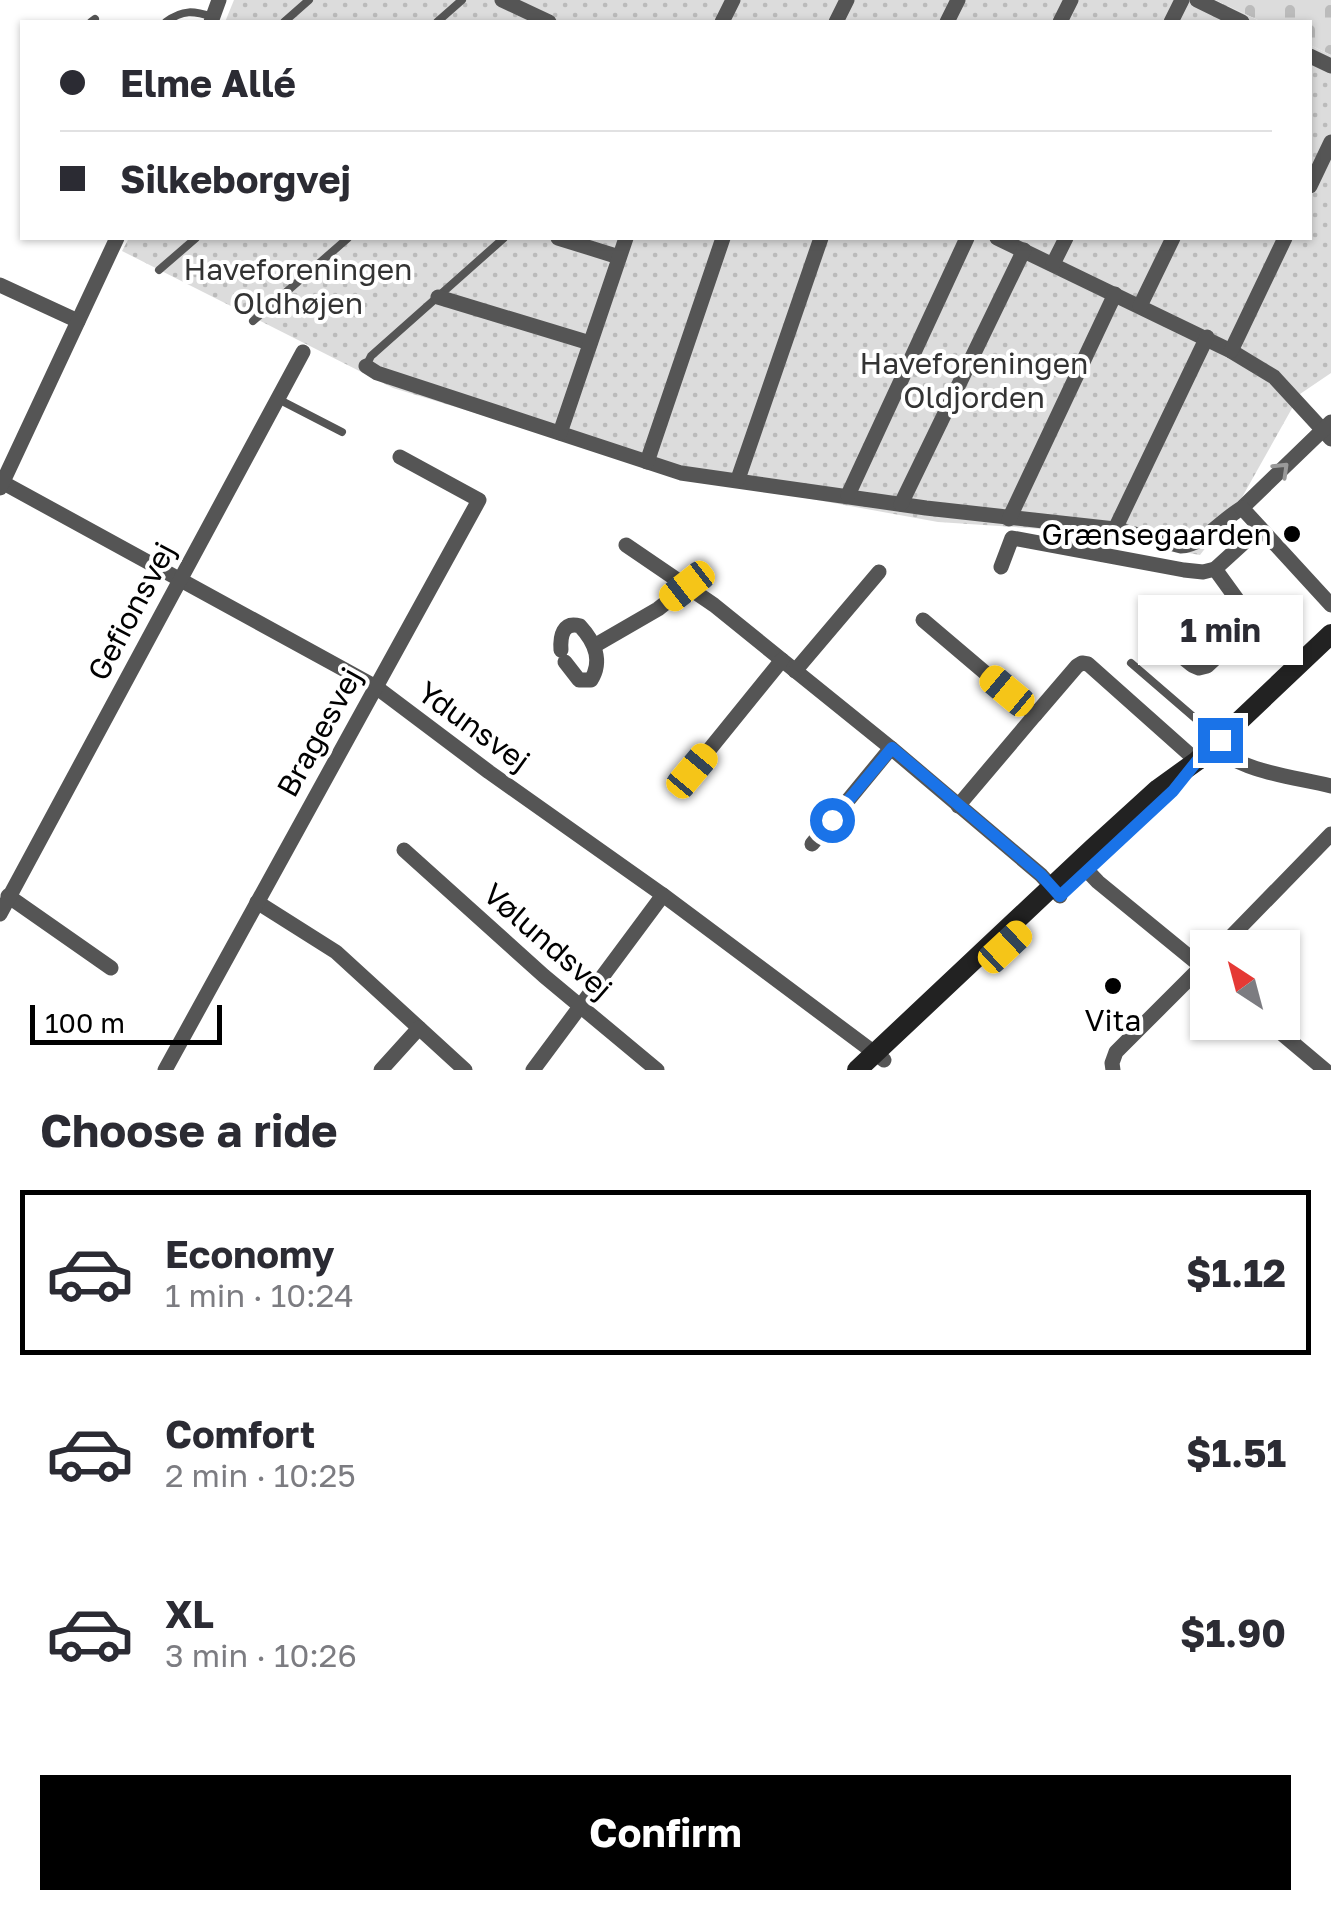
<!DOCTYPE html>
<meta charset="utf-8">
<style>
body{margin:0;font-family:"Golos Text",sans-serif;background:#f2f2f3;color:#2b2b33;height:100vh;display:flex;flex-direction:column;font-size:38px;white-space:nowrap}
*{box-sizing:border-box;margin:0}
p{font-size:32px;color:#7c7c81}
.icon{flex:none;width:55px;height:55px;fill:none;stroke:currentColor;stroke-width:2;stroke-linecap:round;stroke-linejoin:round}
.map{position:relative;height:1070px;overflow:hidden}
.details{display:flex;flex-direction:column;background:#fff;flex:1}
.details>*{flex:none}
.banner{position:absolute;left:20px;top:20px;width:1292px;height:220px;border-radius:0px;box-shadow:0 2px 8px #0004;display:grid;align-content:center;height:220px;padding:0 40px;background:#fff}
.needle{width:65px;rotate:324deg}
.tools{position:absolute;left:1190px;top:930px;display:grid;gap:20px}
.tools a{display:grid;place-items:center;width:110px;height:110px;border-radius:0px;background:#fff;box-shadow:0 2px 8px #0004;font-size:50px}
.scale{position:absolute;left:30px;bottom:25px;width:192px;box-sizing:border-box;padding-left:10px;border:5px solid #000;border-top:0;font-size:28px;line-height:35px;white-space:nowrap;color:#000;-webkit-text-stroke:8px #fff;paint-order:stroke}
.end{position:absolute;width:45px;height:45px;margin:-22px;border:12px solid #1a73e8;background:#fff;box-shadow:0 0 0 5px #fff}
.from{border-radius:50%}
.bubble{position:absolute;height:70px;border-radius:0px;background:#fff;box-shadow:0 2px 8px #0004;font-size:32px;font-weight:700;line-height:70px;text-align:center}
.car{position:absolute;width:30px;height:60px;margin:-30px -15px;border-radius:12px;box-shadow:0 0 8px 2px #0007;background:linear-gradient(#f5c518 24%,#345 0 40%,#f5c518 0 76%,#345 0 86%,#f5c518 0)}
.banner b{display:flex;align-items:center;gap:35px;height:95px;font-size:38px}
.banner b+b{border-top:2px solid #e1e1e2}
.banner i{width:25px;height:25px;background:#2b2b33}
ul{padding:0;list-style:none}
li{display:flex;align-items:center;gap:30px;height:165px;margin:0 20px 15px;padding:0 20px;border:5px solid transparent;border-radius:0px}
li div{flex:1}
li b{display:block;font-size:38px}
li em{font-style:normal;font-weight:700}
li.on{border-color:#000}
li>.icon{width:90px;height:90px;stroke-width:1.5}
h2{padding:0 40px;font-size:45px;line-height:120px}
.cta{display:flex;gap:20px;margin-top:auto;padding:20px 40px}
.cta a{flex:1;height:115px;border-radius:0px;background:#000;color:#fff;font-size:40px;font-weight:700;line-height:115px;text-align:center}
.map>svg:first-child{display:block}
.cemetery{fill:url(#cemetery-stones)}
.garden{fill:url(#garden-dots)}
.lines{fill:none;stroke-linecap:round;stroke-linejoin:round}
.lane{stroke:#555;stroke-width:8}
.street{stroke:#555;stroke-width:15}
.secondary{stroke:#222;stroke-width:20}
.oneway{stroke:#999}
.route{stroke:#1a73e8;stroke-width:12}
.poi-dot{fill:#000;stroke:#fff;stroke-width:4}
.labels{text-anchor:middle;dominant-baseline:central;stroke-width:8;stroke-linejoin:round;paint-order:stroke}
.park-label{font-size:30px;fill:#333;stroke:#fff}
.poi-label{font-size:30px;fill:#000;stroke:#fff;text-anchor:end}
.street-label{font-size:30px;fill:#000;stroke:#fff}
</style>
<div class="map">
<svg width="1331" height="1070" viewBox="0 0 1331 1070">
<defs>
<pattern id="cemetery-stones" width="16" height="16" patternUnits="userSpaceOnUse" patternTransform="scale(2.5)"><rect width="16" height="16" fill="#dcdcdc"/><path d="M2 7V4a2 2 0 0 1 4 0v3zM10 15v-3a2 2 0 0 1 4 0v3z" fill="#bbb"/></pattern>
<pattern id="garden-dots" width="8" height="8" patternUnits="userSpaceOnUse" patternTransform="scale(2.5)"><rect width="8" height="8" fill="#dcdcdc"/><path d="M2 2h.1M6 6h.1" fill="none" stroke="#bbb" stroke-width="1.8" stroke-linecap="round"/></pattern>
</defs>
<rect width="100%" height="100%" fill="#fff"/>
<path class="cemetery" d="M1215,0H1331V55L1310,45V22H1262Z"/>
<g class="garden">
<path d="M234,0H1215L1262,22H225Z"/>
<path d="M1310,45L1331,55V373L1300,394L1236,508L1200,555L1058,530L938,522L679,475L393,388L122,251L129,238H1310Z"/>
</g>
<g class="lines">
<g class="lane">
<path d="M91,22L95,19"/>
<path d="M166,22C183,9 194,11 213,17"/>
<path d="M284,22L309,0"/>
<path d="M437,22L462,0"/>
<path d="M159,270L196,238"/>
<path d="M253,321L348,238"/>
<path d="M366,366L371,356L504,238"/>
<path d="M278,399L342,432"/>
<path d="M1131,663L1218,738"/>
</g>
<g class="street">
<path d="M502,0L549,22"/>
<path d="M1197,0L1242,22"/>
<path d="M211,22L219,0"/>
<path d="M722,22L733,0"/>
<path d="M836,22L847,0"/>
<path d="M947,22L958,0"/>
<path d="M1060,22L1071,0"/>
<path d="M1171,22L1182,0"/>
<path d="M1310,56L1331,66"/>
<path d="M1310,186L1331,142"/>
<path d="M558,238L619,257"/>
<path d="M997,238L1231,351L1274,377L1331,439"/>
<path d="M1053,264L1066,238"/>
<path d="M0,285L78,321"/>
<path d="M438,297L590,343"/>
<path d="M1140,306L1173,238"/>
<path d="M1231,351L1285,238"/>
<path d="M366,366L377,373L681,473L926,508L1115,529L1181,546C1202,546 1222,519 1242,508L1331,422"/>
<path d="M560,433L626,238"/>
<path d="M647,462L723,238"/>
<path d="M738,479L821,238"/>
<path d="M0,481L376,687L489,772L663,895L884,1060"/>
<path d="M0,488L117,238"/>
<path d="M848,495L967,238"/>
<path d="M901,504L1024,250"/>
<path d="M1242,508L1331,605"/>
<path d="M1009,519L1115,294"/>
<path d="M1115,529L1207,337"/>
<path d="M626,545L714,605L891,748L1041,875L1060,896"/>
<path d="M1001,567L1012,538L1184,570L1203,572L1215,569L1260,528"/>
<path d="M923,620L1035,715L958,806"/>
<path d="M1151,632L1192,665L1199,668L1207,666L1247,629L1251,623L1249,616L1215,569"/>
<path d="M594,646L658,609L687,586"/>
<path d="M561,650C560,636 563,621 580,626C594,641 603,661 591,680H579L565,662"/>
<path d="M795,671L879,572"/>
<path d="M1035,715L1077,666L1082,663L1088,664L1197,761"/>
<path d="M1213,746C1246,773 1290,776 1331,786"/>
<path d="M692,771L782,660"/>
<path d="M812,844L891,748"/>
<path d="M404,850L544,976L657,1070"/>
<path d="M1079,862L1098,882L1208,972"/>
<path d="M8,896L111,968"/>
<path d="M257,902L336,952L465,1070"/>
<path d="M0,914L303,352"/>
<path d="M1220,948L1331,834"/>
<path d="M1268,1022L1325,1070"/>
<path d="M165,1070L479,500L400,457"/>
<path d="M381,1070L419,1028"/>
<path d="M533,1070L663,895"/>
<path d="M1113,1070L1112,1063L1116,1052L1208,960"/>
</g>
<path class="secondary" d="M857,1070L1092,849L1158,789L1197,761L1331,634"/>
</g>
<defs><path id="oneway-chevron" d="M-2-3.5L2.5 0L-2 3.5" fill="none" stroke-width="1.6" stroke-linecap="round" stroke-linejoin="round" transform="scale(2.5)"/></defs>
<use class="oneway" href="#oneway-chevron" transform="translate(1282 469) rotate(-44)"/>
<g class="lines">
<path class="route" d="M832,820L892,748L1041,875L1060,896L1173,791L1197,761L1220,740"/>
</g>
<g class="poi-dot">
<circle cx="1292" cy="534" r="10"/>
<circle cx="1113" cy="986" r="10"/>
</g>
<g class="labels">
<g class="park-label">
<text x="298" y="269">Haveforeningen<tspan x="298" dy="34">Oldhøjen</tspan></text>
<text x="974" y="363">Haveforeningen<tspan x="974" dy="34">Oldjorden</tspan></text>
</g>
<g class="poi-label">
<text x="1272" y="534">Grænsegaarden</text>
<text x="1113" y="1020" text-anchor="middle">Vita</text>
</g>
<g class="street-label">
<text transform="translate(131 611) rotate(-62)">Gefionsvej</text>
<text transform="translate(474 726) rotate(36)">Ydunsvej</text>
<text transform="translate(319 732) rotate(-61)">Bragesvej</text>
<text transform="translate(548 941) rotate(41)">Vølundsvej</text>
</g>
</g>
</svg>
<div class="tools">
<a><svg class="needle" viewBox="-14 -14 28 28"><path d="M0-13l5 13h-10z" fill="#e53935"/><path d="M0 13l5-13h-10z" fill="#7c7c81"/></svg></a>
</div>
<div class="scale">100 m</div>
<i class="end from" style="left:832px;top:820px"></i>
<i class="end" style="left:1220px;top:740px"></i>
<div class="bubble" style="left:1138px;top:595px;width:165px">1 min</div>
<i class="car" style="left:687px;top:586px;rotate:232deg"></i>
<i class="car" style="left:1007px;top:691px;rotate:310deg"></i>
<i class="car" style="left:692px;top:771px;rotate:40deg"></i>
<i class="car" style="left:1005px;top:947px;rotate:47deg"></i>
<div class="banner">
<b><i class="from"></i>Elme Allé</b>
<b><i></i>Silkeborgvej</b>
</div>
</div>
<section class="details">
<h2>Choose a ride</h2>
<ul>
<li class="on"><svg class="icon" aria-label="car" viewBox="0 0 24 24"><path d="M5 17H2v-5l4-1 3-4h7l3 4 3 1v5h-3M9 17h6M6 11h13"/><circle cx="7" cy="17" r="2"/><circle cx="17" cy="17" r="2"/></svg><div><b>Economy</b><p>1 min · 10:24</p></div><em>$1.12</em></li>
<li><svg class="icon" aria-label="car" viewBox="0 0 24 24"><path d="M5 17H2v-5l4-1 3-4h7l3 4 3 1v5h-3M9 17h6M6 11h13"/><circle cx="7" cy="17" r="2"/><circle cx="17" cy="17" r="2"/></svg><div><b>Comfort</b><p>2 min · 10:25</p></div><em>$1.51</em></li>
<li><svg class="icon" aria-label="car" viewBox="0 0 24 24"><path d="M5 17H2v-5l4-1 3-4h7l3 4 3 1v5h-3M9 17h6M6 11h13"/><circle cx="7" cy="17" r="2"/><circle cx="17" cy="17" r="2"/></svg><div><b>XL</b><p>3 min · 10:26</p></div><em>$1.90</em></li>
</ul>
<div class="cta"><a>Confirm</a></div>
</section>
